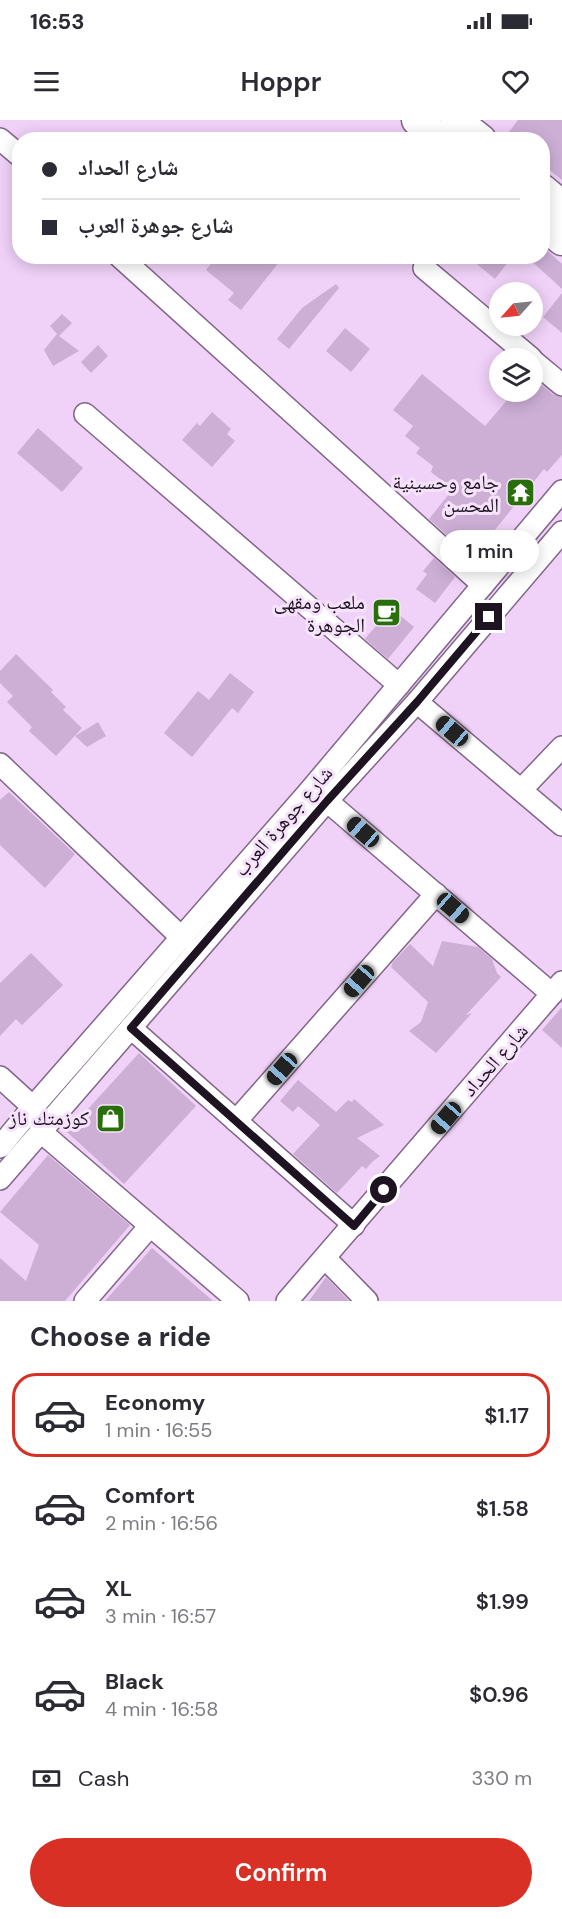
<!DOCTYPE html>
<meta charset="utf-8">
<style>
body{margin:0;font-family:"DM Sans","Noto Naskh Arabic",sans-serif;background:#f2f2f3;color:#2b2b33;height:100vh;display:flex;flex-direction:column;font-size:22px;white-space:nowrap}
*{box-sizing:border-box;margin:0}
p{font-size:20px;color:#7c7c81}
.icon{flex:none;width:33px;height:33px;fill:none;stroke:currentColor;stroke-width:2;stroke-linecap:round;stroke-linejoin:round}
.map{position:relative;height:1181px;overflow:hidden}
.details{display:flex;flex-direction:column;background:#fff;flex:1}
.details>*{flex:none}
.top-card{position:absolute;left:12px;top:12px;width:538px;height:132px;border-radius:24px;box-shadow:0 3px 15px #0003;display:grid;align-content:center;height:132px;padding:0 30px;background:#fff}
.needle{width:39px;rotate:243deg}
.fabs{position:absolute;left:489px;top:162px;display:grid;gap:12px}
.fabs a{display:grid;place-items:center;width:54px;height:54px;border-radius:50%;background:#fff;box-shadow:0 3px 15px #0003;font-size:30px}
.end{position:absolute;width:27px;height:27px;margin:-14px;border:8px solid #1e1321;background:#fff;box-shadow:0 0 0 3px #fff}
.from{border-radius:50%}
.bubble{position:absolute;height:42px;border-radius:21px;background:#fff;box-shadow:0 3px 15px #0003;font-size:20px;font-weight:600;line-height:42px;text-align:center}
.car{position:absolute;width:18px;height:36px;margin:-18px -9px;border-radius:8px;box-shadow:0 0 4px 2px #0007;background:linear-gradient(#222 24%,#8ab4d8 0 40%,#222 0 76%,#8ab4d8 0 86%,#222 0)}
.top-card b{display:flex;align-items:center;gap:21px;height:57px;font-size:22px}
.top-card b+b{border-top:2px solid #e1e1e2}
.top-card i{width:15px;height:15px;background:#2b2b33}
ul{padding:0;list-style:none}
li{display:flex;align-items:center;gap:18px;height:84px;margin:0 12px 9px;padding:0 18px;border:3px solid transparent;border-radius:24px}
li div{flex:1}
li b{display:block;font-size:22px}
li em{font-style:normal;font-weight:600}
li.active{border-color:#d93025}
li>.icon{width:54px;height:54px;stroke-width:1.5}
h2{padding:0 30px;font-size:27px;line-height:72px}
.pay{display:flex;align-items:center;gap:15px;height:66px;padding:0 30px;font-size:22px}
.pay p{margin-inline-start:auto}
.action{display:flex;gap:12px;margin-top:auto;padding:12px 30px}
.action a{flex:1;height:69px;border-radius:36px;background:#d93025;color:#fff;font-size:24px;font-weight:600;line-height:69px;text-align:center}
.status{display:flex;justify-content:space-between;align-items:center;height:42px;padding:0 30px;background:#fff;direction:ltr}
.status svg{height:16px;fill:currentColor}
header{display:flex;justify-content:space-between;align-items:center;height:78px;padding:0 30px;background:#fff;font-size:27px;font-weight:600}
.map>svg:first-child{display:block}
.building{fill:#cdafd6}
.lines{fill:none;stroke-linecap:round;stroke-linejoin:round}
.street-casing{stroke:#82668a;stroke-width:24}
.secondary-casing{stroke:#82668a;stroke-width:33}
.street{stroke:#fff;stroke-width:21}
.secondary{stroke:#fff;stroke-width:30}
.route{stroke:#1e1321;stroke-width:8}
.labels{text-anchor:middle;dominant-baseline:central;stroke-width:6;stroke-linejoin:round;paint-order:stroke}
.poi-label{font-size:20px;fill:#1e1321;stroke:#f6e3fb;text-anchor:end}
.street-label{font-size:20px;fill:#1e1321;stroke:#f6e3fb}
</style>
<div class="status"><b>16:53</b><svg viewBox="0 0 49 12"><path d="M0 12V9h3v3zM5 12V6h3v6zM10 12V3h3v9zM15 12V0h3v12zM26 1h20v11H26zM47 4h2v5h-2z"/></svg></div>
<header><svg class="icon" aria-label="menu" viewBox="0 0 24 24"><path d="M4 6h16M4 12h16M4 18h16"/></svg>Hoppr<svg class="icon" aria-label="heart" viewBox="0 0 24 24"><path d="M12 20l-8-8c-3-5 5-10 8-4 3-6 11-1 8 4z"/></svg></header>
<div class="map">
<svg width="562" height="1181" viewBox="0 0 562 1181">
<rect width="100%" height="100%" fill="#f0d1f8"/>
<g class="building">
<path d="M518,0H562V60L543,45V20H503Z"/>
<path d="M543,127L562,144V169L526,136H543Z"/>
<path d="M217,136H284L241,190L228,180L234,173L206,150Z"/>
<path d="M467,136H513L495,159Z"/>
<path d="M336,164L339,168L289,229L277,219L302,188Z"/>
<path d="M562,173V213L543,197Z"/>
<path d="M62,194L72,203L59,216L79,231L53,246L44,230L57,214L50,206Z"/>
<path d="M345,208L370,229L351,252L326,231Z"/>
<path d="M98,225L108,236L91,253L81,242Z"/>
<path d="M422,254L485,306L514,272H532V257L554,275L562,277V335L547,352L544,349L473,437L470,436L429,399L453,369L431,352L433,346L416,333L420,328L405,316L413,306L393,290Z"/>
<path d="M212,292L231,309L227,314L235,321L212,347L182,320L197,303L200,306Z"/>
<path d="M38,308L83,348L62,372L17,333Z"/>
<path d="M434,438L455,457L435,483L416,469L427,454L423,451Z"/>
<path d="M391,488L414,507L388,539L365,519Z"/>
<path d="M16,534L53,570L51,572L66,587L63,590L82,608L56,636L29,611L32,607L7,582L13,576L0,563V551Z"/>
<path d="M230,553L254,572L238,593L232,588L192,637L164,613L198,571L209,580Z"/>
<path d="M98,602L106,616L87,627L75,616Z"/>
<path d="M9,672L75,734L45,768L0,725V680Z"/>
<path d="M442,821L478,827L492,839L497,853L501,857L466,895L472,893L436,933L409,911L421,902L428,882L391,847L393,842L410,824L433,846Z"/>
<path d="M31,833L63,865L22,905L16,899L0,916V863Z"/>
<path d="M562,887V928L542,910Z"/>
<path d="M139,933L196,986L124,1064L67,1012Z"/>
<path d="M298,960L336,992L348,980L352,982L354,979L384,1005L357,1018L380,1036L372,1042L366,1049L362,1046L337,1073L293,1034L320,1005L298,986L293,992L280,981Z"/>
<path d="M48,1035L130,1105L65,1181H0V1138L26,1161L39,1125L0,1092Z"/>
<path d="M152,1128L213,1181H105Z"/>
<path d="M326,1157L349,1181H309Z"/>
</g>
<g class="lines">
<defs>
<g id="street">
<path d="M0,19L20,36"/>
<path d="M119,136L483,465"/>
<path d="M424,148L531,238"/>
<path d="M532,240L562,265"/>
<path d="M85,294L399,565"/>
<path d="M417,582L562,705"/>
<path d="M0,644L182,818"/>
<path d="M521,670L562,627"/>
<path d="M327,681L552,874"/>
<path d="M131,908L354,1105"/>
<path d="M0,957L33,987"/>
<path d="M236,1001L436,774"/>
<path d="M40,1011L238,1181"/>
<path d="M0,1027L33,987L307,674L562,371"/>
<path d="M0,1059L327,681L417,582L562,412"/>
<path d="M325,1138L367,1181"/>
<path d="M85,1181L150,1106"/>
<path d="M287,1181L562,862"/>
</g>
<g id="secondary">
<path d="M417,0L441,20"/>
<path d="M456,0L481,20"/>
<path d="M543,70L562,86"/>
<path d="M543,104L562,120"/>
</g>
</defs>
<use href="#street" class="street-casing"/>
<use href="#secondary" class="secondary-casing"/>
<use href="#street" class="street"/>
<use href="#secondary" class="secondary"/>
</g>
<g class="lines">
<path class="route" d="M384,1070L354,1106L131,908L327,681L417,582L489,497"/>
</g>
<defs>
<symbol id="temple-square" viewBox="-11 -11 22 22"><rect x="-9" y="-9" width="18" height="18" rx="4" fill="#286e0a" stroke="#f6e3fb"/><path d="M0-6L5-2H3V0L6.5 2.5H4V6H1.5V3h-3V6H-4V2.5H-6.5L-3 0V-2H-5Z" fill="#fff"/></symbol>
<symbol id="cafe-square" viewBox="-11 -11 22 22"><rect x="-9" y="-9" width="18" height="18" rx="4" fill="#286e0a" stroke="#f6e3fb"/><path d="M-5.5-4.5H6V0H3Q3 3.5 0 3.5H-2.5Q-5.5 3.5-5.5 0ZM3-3.2v2h1.7v-2ZM-6 4.5H4V6H-6Z" fill="#fff"/></symbol>
<symbol id="shop-square" viewBox="-11 -11 22 22"><rect x="-9" y="-9" width="18" height="18" rx="4" fill="#286e0a" stroke="#f6e3fb"/><path d="M-5-2.5h2.3a2.7 3.5 0 0 1 5.4 0H5L5.5 6h-11ZM-1.5-2.5h3a1.5 2.3 0 0 0-3 0Z" fill="#fff"/></symbol>
</defs>
<g fill-rule="evenodd">
<use href="#temple-square" x="504" y="356" width="33" height="33"/>
<use href="#cafe-square" x="370" y="476" width="33" height="33"/>
<use href="#shop-square" x="94" y="982" width="33" height="33"/>
</g>
<g class="labels">
<g class="poi-label">
<text x="499" y="362">جامع وحسينية<tspan x="499" dy="23">المحسن</tspan></text>
<text x="365" y="482">ملعب ومقهى<tspan x="365" dy="23">الجوهرة</tspan></text>
<text x="89" y="998">كوزمتك ناز</text>
</g>
<g class="street-label">
<text transform="translate(283 701) rotate(-49)">شارع جوهرة العرب</text>
<text transform="translate(495 940) rotate(-49)">شارع الحداد</text>
</g>
</g>
</svg>
<div class="fabs">
<a><svg class="needle" viewBox="-14 -14 28 28"><path d="M0-13l5 13h-10z" fill="#e53935"/><path d="M0 13l5-13h-10z" fill="#7c7c81"/></svg></a>
<a><svg class="icon" aria-label="layers" viewBox="0 0 24 24"><path d="M12 4l9 5-9 5-9-5zM3 14l9 5 9-5"/></svg></a>
</div>
<i class="end from" style="left:384px;top:1070px"></i>
<i class="end" style="left:489px;top:497px"></i>
<div class="bubble" style="left:440px;top:410px;width:99px">1 min</div>
<i class="car" style="left:452px;top:611px;rotate:310deg"></i>
<i class="car" style="left:363px;top:712px;rotate:311deg"></i>
<i class="car" style="left:453px;top:788px;rotate:131deg"></i>
<i class="car" style="left:359px;top:861px;rotate:221deg"></i>
<i class="car" style="left:282px;top:949px;rotate:221deg"></i>
<i class="car" style="left:446px;top:998px;rotate:221deg"></i>
<div class="top-card">
<b><i class="from"></i>شارع الحداد</b>
<b><i></i>شارع جوهرة العرب</b>
</div>
</div>
<section class="details">
<h2>Choose a ride</h2>
<ul>
<li class="active"><svg class="icon" aria-label="car" viewBox="0 0 24 24"><path d="M5 17H2v-5l4-1 3-4h7l3 4 3 1v5h-3M9 17h6M6 11h13"/><circle cx="7" cy="17" r="2"/><circle cx="17" cy="17" r="2"/></svg><div><b>Economy</b><p>1 min · 16:55</p></div><em>$1.17</em></li>
<li><svg class="icon" aria-label="car" viewBox="0 0 24 24"><path d="M5 17H2v-5l4-1 3-4h7l3 4 3 1v5h-3M9 17h6M6 11h13"/><circle cx="7" cy="17" r="2"/><circle cx="17" cy="17" r="2"/></svg><div><b>Comfort</b><p>2 min · 16:56</p></div><em>$1.58</em></li>
<li><svg class="icon" aria-label="car" viewBox="0 0 24 24"><path d="M5 17H2v-5l4-1 3-4h7l3 4 3 1v5h-3M9 17h6M6 11h13"/><circle cx="7" cy="17" r="2"/><circle cx="17" cy="17" r="2"/></svg><div><b>XL</b><p>3 min · 16:57</p></div><em>$1.99</em></li>
<li><svg class="icon" aria-label="car" viewBox="0 0 24 24"><path d="M5 17H2v-5l4-1 3-4h7l3 4 3 1v5h-3M9 17h6M6 11h13"/><circle cx="7" cy="17" r="2"/><circle cx="17" cy="17" r="2"/></svg><div><b>Black</b><p>4 min · 16:58</p></div><em>$0.96</em></li>
</ul>
<div class="pay"><svg class="icon" aria-label="cash" viewBox="0 0 24 24"><path d="M3 7h18v10H3z"/><circle cx="12" cy="12" r="2"/></svg>Cash<p>330 m</p></div>
<div class="action"><a>Confirm</a></div>
</section>
